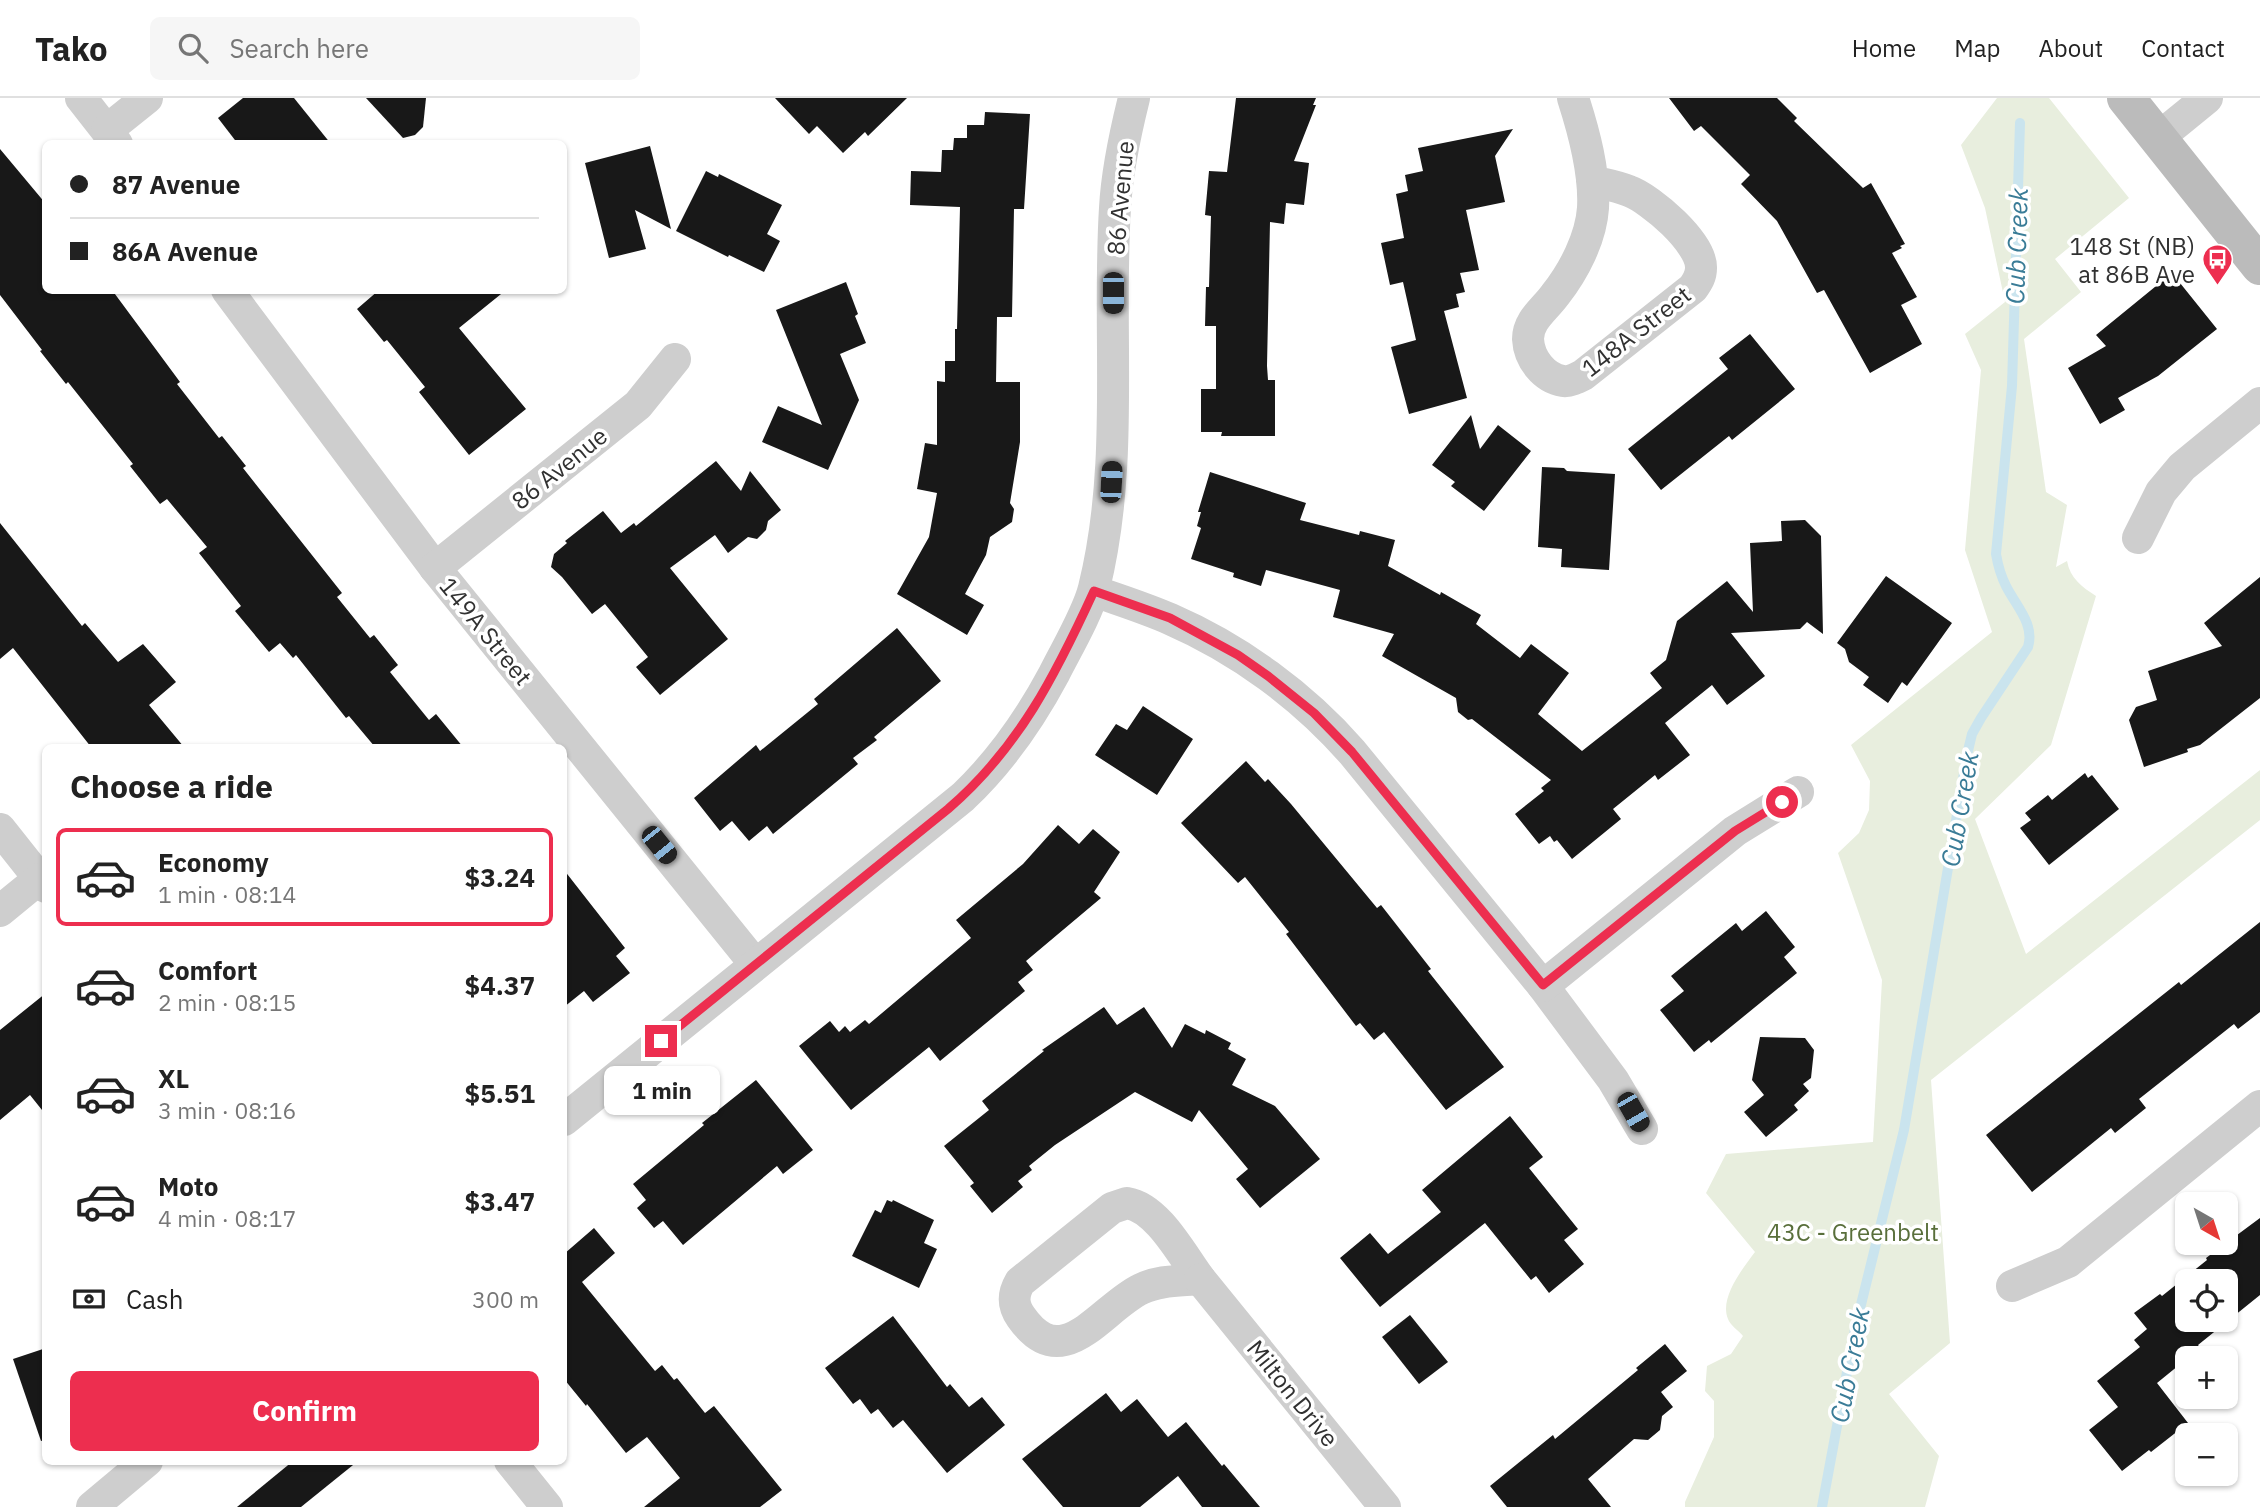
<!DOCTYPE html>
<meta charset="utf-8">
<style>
body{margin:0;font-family:"IBM Plex Sans",sans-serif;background:#f6f6f6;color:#222;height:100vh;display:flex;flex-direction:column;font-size:26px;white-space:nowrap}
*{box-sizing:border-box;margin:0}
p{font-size:23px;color:#767676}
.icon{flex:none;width:38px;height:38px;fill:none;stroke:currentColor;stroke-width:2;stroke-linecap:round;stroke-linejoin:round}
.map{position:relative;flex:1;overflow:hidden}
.panel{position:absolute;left:42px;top:646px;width:525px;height:721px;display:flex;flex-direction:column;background:#fff;border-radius:10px;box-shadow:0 2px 5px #0004}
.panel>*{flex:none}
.banner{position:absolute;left:42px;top:42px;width:525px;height:154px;border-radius:10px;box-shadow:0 2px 5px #0004;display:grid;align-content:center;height:154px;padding:0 28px;background:#fff}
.needle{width:46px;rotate:141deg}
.controls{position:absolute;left:2175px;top:1094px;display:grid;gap:14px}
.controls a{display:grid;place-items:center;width:63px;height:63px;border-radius:10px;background:#fff;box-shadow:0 2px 5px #0004;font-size:35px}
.end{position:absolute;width:32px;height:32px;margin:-16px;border:9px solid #ed2e4f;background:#fff;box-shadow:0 0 0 4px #fff}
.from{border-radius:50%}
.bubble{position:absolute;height:49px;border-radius:10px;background:#fff;box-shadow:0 2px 5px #0004;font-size:23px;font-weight:700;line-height:49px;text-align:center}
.car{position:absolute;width:21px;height:42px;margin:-21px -10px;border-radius:9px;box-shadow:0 0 5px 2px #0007;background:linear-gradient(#222 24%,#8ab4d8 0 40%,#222 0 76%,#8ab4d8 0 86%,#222 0)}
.banner b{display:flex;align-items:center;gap:24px;height:66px;font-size:26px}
.banner b+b{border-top:2px solid #e0e0e0}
.banner i{width:18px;height:18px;background:#222}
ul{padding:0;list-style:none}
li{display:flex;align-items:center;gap:21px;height:98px;margin:0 14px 10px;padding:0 14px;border:4px solid transparent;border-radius:10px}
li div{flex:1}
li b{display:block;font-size:26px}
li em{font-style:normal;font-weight:700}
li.on{border-color:#ed2e4f}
li>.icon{width:63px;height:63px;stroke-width:1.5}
h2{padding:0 28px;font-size:32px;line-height:84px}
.pay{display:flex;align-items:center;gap:18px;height:77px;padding:0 28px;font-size:26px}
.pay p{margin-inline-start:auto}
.button{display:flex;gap:14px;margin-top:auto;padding:14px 28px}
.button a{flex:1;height:80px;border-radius:10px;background:#ed2e4f;color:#fff;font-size:28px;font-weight:700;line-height:80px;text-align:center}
header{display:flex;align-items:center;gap:42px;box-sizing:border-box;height:98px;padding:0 35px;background:#fff;border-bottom:2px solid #e0e0e0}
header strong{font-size:33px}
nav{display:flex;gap:38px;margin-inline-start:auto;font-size:24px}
.search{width:490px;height:63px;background:#f6f6f6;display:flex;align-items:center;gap:18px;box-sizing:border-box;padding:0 24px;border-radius:10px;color:#767676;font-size:26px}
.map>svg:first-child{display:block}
.green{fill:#e8eede}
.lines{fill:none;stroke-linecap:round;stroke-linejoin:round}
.stream{stroke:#cae4ee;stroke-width:10}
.building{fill:#181818;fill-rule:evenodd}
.street{stroke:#cecece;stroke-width:32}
.secondary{stroke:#bbb;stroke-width:38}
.route{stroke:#ed2e4f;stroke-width:9}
.labels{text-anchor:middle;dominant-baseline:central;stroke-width:7;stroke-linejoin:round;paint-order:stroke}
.street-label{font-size:24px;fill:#313131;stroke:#fff}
.poi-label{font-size:24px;fill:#313131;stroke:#fff;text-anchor:end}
.park-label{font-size:24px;fill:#596f3b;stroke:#fff}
.water-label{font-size:26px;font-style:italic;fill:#3a7c97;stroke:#fff}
</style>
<header>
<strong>Tako</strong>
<div class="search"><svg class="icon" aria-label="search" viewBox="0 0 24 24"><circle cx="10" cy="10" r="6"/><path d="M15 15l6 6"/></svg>Search here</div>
<nav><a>Home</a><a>Map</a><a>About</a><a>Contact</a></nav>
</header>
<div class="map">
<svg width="2260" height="1409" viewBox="0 0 2260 1409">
<rect width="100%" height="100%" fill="#fff"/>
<path class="green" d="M1997,0H2049L2129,100L2055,161L2081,194L2024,241L2046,394L2067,407L2056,469L2067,463C2070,480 2082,489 2096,498L2051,647L1975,721L2026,856L2260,672V722L1931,982L1950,1245L1889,1296L1939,1358L1925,1409H1685V1404L1714,1339V1303L1705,1293L1707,1268L1731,1256L1743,1238C1739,1233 1730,1227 1728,1221C1719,1200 1743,1170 1755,1154L1706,1095L1726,1056L1873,1044L1882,882L1838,755L1859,735L1869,712L1870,683L1851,647L1992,534L1965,452L1981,272L1965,236L2005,204L1985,110L1961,47Z"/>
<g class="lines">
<path class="stream" d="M1822,1409L1855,1231L1904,1032L1967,657L1972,636L1981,620L2028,549C2035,526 2016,508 2006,488C2001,478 1998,468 1996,456L2012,288L2020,25"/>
</g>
<g class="building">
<path d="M243,0H294L331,46H238L218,20Z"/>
<path d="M366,0H426L423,29L415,37L403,40Z"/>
<path d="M775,0H907L868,38L865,34L843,55L817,28L809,36Z"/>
<path d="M1236,0H1316L1313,7H1316L1294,63L1309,65L1304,107L1286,105L1284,126L1270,124L1267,268L1268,282H1275V338H1221L1222,334H1201V291H1216V228H1205L1206,189H1209L1211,118L1205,117L1209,73L1227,74Z"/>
<path d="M1669,0H1777L1797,20L1794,23L1863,90L1871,85L1905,146L1900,148L1902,150L1892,155L1917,199L1901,207L1922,246L1870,275L1824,192L1817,195L1777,123L1741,86L1750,77L1701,28L1694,33Z"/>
<path d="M985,14L1030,16L1024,111H1014L1012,219H997L996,284H1020V344L1010,405L1014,411L1012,424L990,439L986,457L965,496L984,507L967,537L897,496L929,439L937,395L917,391L925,345L937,347V283L945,284V263H955V231H957L960,109L910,107L911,73L941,74L942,52H953L954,40H967V27H984Z"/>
<path d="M1513,31L1495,58L1505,104L1466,112L1479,172L1460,175L1465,194L1456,196L1459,209L1444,213L1467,300L1409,316L1391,249L1416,242L1403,184L1390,187L1381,145L1404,140L1396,96L1408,93L1405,77L1423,73L1418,50Z"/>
<path d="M650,48L671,131L635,112L646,151L609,160L585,65Z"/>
<path d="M0,51L46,106V192H112L180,284L177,286L219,340L222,338L246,368L243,370L342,495L337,499L370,540L374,537L398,567L390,574L429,622L436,616L463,649H375L349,618L346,620L296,557L293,560L280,545L269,554L235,513L241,508L199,455L207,449L167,401L160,406L130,368L133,366L68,284L66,286L40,253L42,252L0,197Z"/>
<path d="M706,73L718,79L719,76L782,107L767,136L780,143L764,174L729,157L728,159L676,133Z"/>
<path d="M2172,175L2217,231L2158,278L2118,300L2125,312L2100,326L2068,270L2106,248L2096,237Z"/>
<path d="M846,184L858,216L855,218L866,245L840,256L859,302L828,372L762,344L778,308L822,327L776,212Z"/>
<path d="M379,192H506L459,230L526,311L469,357L419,294L425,289L387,242L384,244L357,211Z"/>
<path d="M1750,236L1795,291L1732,342L1729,338L1661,392L1628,351L1728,271L1719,260Z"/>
<path d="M1471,317L1480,351L1498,327L1531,353L1484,413L1451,388L1455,384L1432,367Z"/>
<path d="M716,363L741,393L750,373L781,412L768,423L766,432L757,441L748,439L728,455L715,437L670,470L728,541L660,597L636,569L648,559L605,506L592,516L562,479L551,469L554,456L567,445L565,443L603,413L621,435L634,425L636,428Z"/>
<path d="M1542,369L1564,370L1567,373L1615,376L1609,472L1561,469L1562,451L1538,449Z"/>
<path d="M1210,374L1306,405L1300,422L1359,437L1360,433L1395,442L1388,468L1440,497L1441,494L1481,517L1476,526L1520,560L1531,546L1569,575L1538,616L1582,653L1662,590L1650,575L1666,562L1677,523L1727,483L1753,514L1750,445L1782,443L1781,423L1805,422L1821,438L1823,536L1807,524L1800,531L1731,535L1765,578L1727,607L1712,587L1665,625L1690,657L1658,682L1655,677L1613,711L1621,721L1572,761L1557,742L1554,744L1550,738L1539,746L1515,716L1544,693L1541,690L1551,682L1472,621L1468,622L1458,614L1456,600L1382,558L1394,536L1333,519L1340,492L1266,472L1261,488L1233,479L1234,475L1191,461L1201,430L1197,428L1201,414H1198Z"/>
<path d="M0,425L82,528L85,525L118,564L143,546L176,584L149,607L184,649H91L13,550L0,561Z"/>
<path d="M1886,478L1952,525L1907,588L1902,584L1888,605L1863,587L1869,579L1849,564L1845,551L1837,545Z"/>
<path d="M2260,479V600L2200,647L2187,651L2188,654L2144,669L2129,622L2136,609L2157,602L2148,573L2222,548L2204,525Z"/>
<path d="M897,530L941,583L874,639L877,642L853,660L858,666L773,736L767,728L749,743L732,723L720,733L694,700L756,647L760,653L818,606L814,601Z"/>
<path d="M1143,608L1193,641L1157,697L1095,657L1116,626L1127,632Z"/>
<path d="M1246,663L1265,684L1268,681L1291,706L1377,810L1381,807L1431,871L1428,873L1504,969L1446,1012L1384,934L1374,942L1360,925L1356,928L1286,836L1289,834L1245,779L1238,785L1181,725Z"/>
<path d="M2085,675L2088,680L2092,677L2119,711L2049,767L2020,730L2031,722L2025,715L2048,697L2052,702Z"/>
<path d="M1058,727L1079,746L1093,731L1120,754L1094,794L1101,800L1026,863L1033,872L1018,884L1025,893L940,963L929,949L851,1012L799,948L830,923L839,934L845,928L850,934L865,922L869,926L971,840L956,822L1023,766Z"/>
<path d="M564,772L625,850L616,858L630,875L593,904L584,893L564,909Z"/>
<path d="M1766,813L1795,849L1784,859L1797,875L1711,945L1709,942L1694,954L1660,912L1684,893L1671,878L1736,825L1742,833Z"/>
<path d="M2260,824V914L2238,931L2234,926L2139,1001L2146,1010L2115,1035L2111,1030L2032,1094L1986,1037L2179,884L2181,887Z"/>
<path d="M46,895V1017L30,997L0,1022V932Z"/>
<path d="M1104,909L1117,927L1144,909L1172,950L1185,926L1205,936L1206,932L1231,945L1228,951L1246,961L1232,987L1275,1008L1320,1061L1260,1110L1236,1081L1248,1071L1199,1012L1192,1024L1135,994L1055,1047L1029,1068L1032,1072L1018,1083L1023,1089L992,1115L970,1088L974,1085L944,1048L989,1012L982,1003L1044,953L1042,952Z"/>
<path d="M1760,939L1805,940L1814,952L1811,980L1803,986L1809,993L1794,1007L1798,1012L1766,1039L1744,1014L1764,997L1752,982Z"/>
<path d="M756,982L813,1052L783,1076L777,1068L683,1147L663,1123L654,1130L637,1110L646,1102L633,1086L704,1027L702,1025Z"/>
<path d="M1510,1018L1543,1059L1529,1070L1578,1131L1564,1142L1584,1166L1549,1195L1536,1178L1531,1182L1485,1125L1380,1209L1340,1160L1370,1135L1388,1156L1441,1114L1422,1092Z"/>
<path d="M887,1102L892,1104L893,1102L934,1122L924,1145L937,1151L919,1190L852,1158L875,1112L881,1115Z"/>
<path d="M2260,1120V1197L2198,1247L2200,1250L2157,1285L2188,1325L2151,1354L2149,1352L2122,1373L2089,1332L2118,1309L2097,1283L2140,1249L2134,1242L2147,1231L2134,1215L2160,1196L2162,1198L2207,1162L2206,1160ZM2188,1183H2226V1222H2188Z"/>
<path d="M594,1130L615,1155L582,1184L655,1273L662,1267L674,1282L677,1280L705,1315L714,1308L782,1392L760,1409H644L680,1380L647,1339L626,1355L587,1306L586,1308L564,1281V1156Z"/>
<path d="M1410,1217L1448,1264L1419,1286L1382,1239Z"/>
<path d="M893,1218L947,1289L950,1286L969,1309L982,1299L1005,1327L947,1375L903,1322L893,1330L878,1311L871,1316L860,1301L853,1306L825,1270Z"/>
<path d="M1665,1246L1687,1273L1661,1294L1673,1309L1662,1318L1660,1332L1648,1342L1634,1341L1588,1381L1611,1409H1507L1490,1388L1553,1337L1555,1341L1638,1272L1636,1270Z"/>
<path d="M46,1250V1342L41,1343L13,1261Z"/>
<path d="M1106,1295L1121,1314L1137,1301L1168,1339L1186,1324L1222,1368L1224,1366L1260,1409H1202L1178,1378L1140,1409H1063L1022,1361Z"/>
<path d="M293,1363H358L301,1409H237Z"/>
</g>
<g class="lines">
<g class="street">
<path d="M81,0L117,46"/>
<path d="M1573,0C1584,34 1595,74 1593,110C1591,140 1574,173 1555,197C1545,211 1528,222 1528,241C1529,261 1544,280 1563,283C1569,284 1577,280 1583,277L1693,190C1698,183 1701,178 1701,170C1702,145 1651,101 1629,93C1617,88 1604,86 1592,83"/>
<path d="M107,32L147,0"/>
<path d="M2158,40L2207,0"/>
<path d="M227,192L435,470L755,866"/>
<path d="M2138,440L2161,394L2182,369L2260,305"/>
<path d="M435,470L638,307L675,261"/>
<path d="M1094,493C1119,502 1145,510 1170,521C1239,551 1303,598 1352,654L1543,888L1613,982L1642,1031"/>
<path d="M0,731L46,789"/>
<path d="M0,813L39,781"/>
<path d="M1543,888L1735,733L1798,694"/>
<path d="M564,1022L963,699C1000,664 1030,621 1054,576C1066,552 1088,515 1094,490C1125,365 1107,236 1115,110C1117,72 1125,36 1134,0"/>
<path d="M1127,1105C1158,1110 1182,1157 1200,1181C1181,1183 1159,1182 1141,1191C1101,1210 1063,1279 1021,1219C1012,1206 1013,1196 1020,1184L1112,1110Z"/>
<path d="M1200,1181L1385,1409"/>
<path d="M2012,1188L2068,1164L2260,1008"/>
<path d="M510,1363L547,1409"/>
<path d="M92,1409L147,1363"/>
</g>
<path class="secondary" d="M2126,0L2260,168"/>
</g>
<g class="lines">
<path class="route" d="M661,943L948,711C1019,650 1056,576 1094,493L1170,520L1238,557L1268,578L1314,615L1352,654L1543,887L1735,733L1782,704"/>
</g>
<defs>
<symbol id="bus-pin" viewBox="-11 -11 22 30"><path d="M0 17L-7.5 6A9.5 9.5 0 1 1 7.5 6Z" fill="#ed2e4f" stroke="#fff"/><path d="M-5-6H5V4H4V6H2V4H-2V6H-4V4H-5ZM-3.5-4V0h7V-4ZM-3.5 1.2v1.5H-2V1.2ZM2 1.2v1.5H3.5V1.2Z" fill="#fff"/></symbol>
</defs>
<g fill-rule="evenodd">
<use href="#bus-pin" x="2200" y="144" width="35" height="47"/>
</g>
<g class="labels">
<g class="street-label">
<text transform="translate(1120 100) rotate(-85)">86 Avenue</text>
<text transform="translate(1636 233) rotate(-38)">148A Street</text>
<text transform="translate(559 370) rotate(-39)">86 Avenue</text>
<text transform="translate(486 533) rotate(51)">149A Street</text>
<text transform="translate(1293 1295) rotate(51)">Milton Drive</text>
</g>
<g class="poi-label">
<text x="2195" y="148">148 St (NB)<tspan x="2195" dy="28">at 86B Ave</tspan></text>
</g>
<g class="park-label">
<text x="1853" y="1134">43C - Greenbelt</text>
</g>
<g class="water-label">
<text transform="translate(2016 148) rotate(-88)">Cub Creek</text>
<text transform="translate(1959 711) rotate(-80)">Cub Creek</text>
<text transform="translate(1849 1267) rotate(-79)">Cub Creek</text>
</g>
</g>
</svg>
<div class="controls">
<a><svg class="needle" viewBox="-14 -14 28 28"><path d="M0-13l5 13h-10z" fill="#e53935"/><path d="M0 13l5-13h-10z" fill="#767676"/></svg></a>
<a><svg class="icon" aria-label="locate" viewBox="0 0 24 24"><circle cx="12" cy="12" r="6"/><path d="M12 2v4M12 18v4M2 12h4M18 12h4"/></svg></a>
<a>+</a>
<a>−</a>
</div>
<i class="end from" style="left:1782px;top:704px"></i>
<i class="end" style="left:661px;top:943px"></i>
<div class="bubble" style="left:604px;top:968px;width:116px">1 min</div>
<i class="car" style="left:1113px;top:195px;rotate:180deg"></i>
<i class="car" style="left:1111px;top:384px;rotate:3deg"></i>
<i class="car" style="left:659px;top:747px;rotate:141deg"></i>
<i class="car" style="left:1633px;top:1014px;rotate:150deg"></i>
<div class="banner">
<b><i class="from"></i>87 Avenue</b>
<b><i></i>86A Avenue</b>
</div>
<section class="panel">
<h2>Choose a ride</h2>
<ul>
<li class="on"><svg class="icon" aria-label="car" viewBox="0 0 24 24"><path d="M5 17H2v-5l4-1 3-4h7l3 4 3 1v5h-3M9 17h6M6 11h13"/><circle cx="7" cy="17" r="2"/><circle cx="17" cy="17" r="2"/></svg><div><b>Economy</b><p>1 min · 08:14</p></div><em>$3.24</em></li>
<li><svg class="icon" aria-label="car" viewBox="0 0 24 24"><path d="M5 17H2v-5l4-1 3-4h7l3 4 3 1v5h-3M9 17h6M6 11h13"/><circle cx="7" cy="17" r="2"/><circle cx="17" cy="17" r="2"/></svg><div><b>Comfort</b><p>2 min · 08:15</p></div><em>$4.37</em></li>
<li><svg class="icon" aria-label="car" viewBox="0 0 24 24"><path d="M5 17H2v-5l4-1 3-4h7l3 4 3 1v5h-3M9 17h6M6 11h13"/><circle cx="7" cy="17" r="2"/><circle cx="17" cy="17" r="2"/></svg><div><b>XL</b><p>3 min · 08:16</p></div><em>$5.51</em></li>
<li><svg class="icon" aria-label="car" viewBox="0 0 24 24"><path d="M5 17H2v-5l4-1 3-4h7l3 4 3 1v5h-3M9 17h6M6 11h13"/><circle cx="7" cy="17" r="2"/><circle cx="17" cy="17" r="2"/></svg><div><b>Moto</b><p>4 min · 08:17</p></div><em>$3.47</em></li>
</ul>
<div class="pay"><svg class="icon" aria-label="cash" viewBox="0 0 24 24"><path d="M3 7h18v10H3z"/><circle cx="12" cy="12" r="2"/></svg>Cash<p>300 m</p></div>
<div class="button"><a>Confirm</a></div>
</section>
</div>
